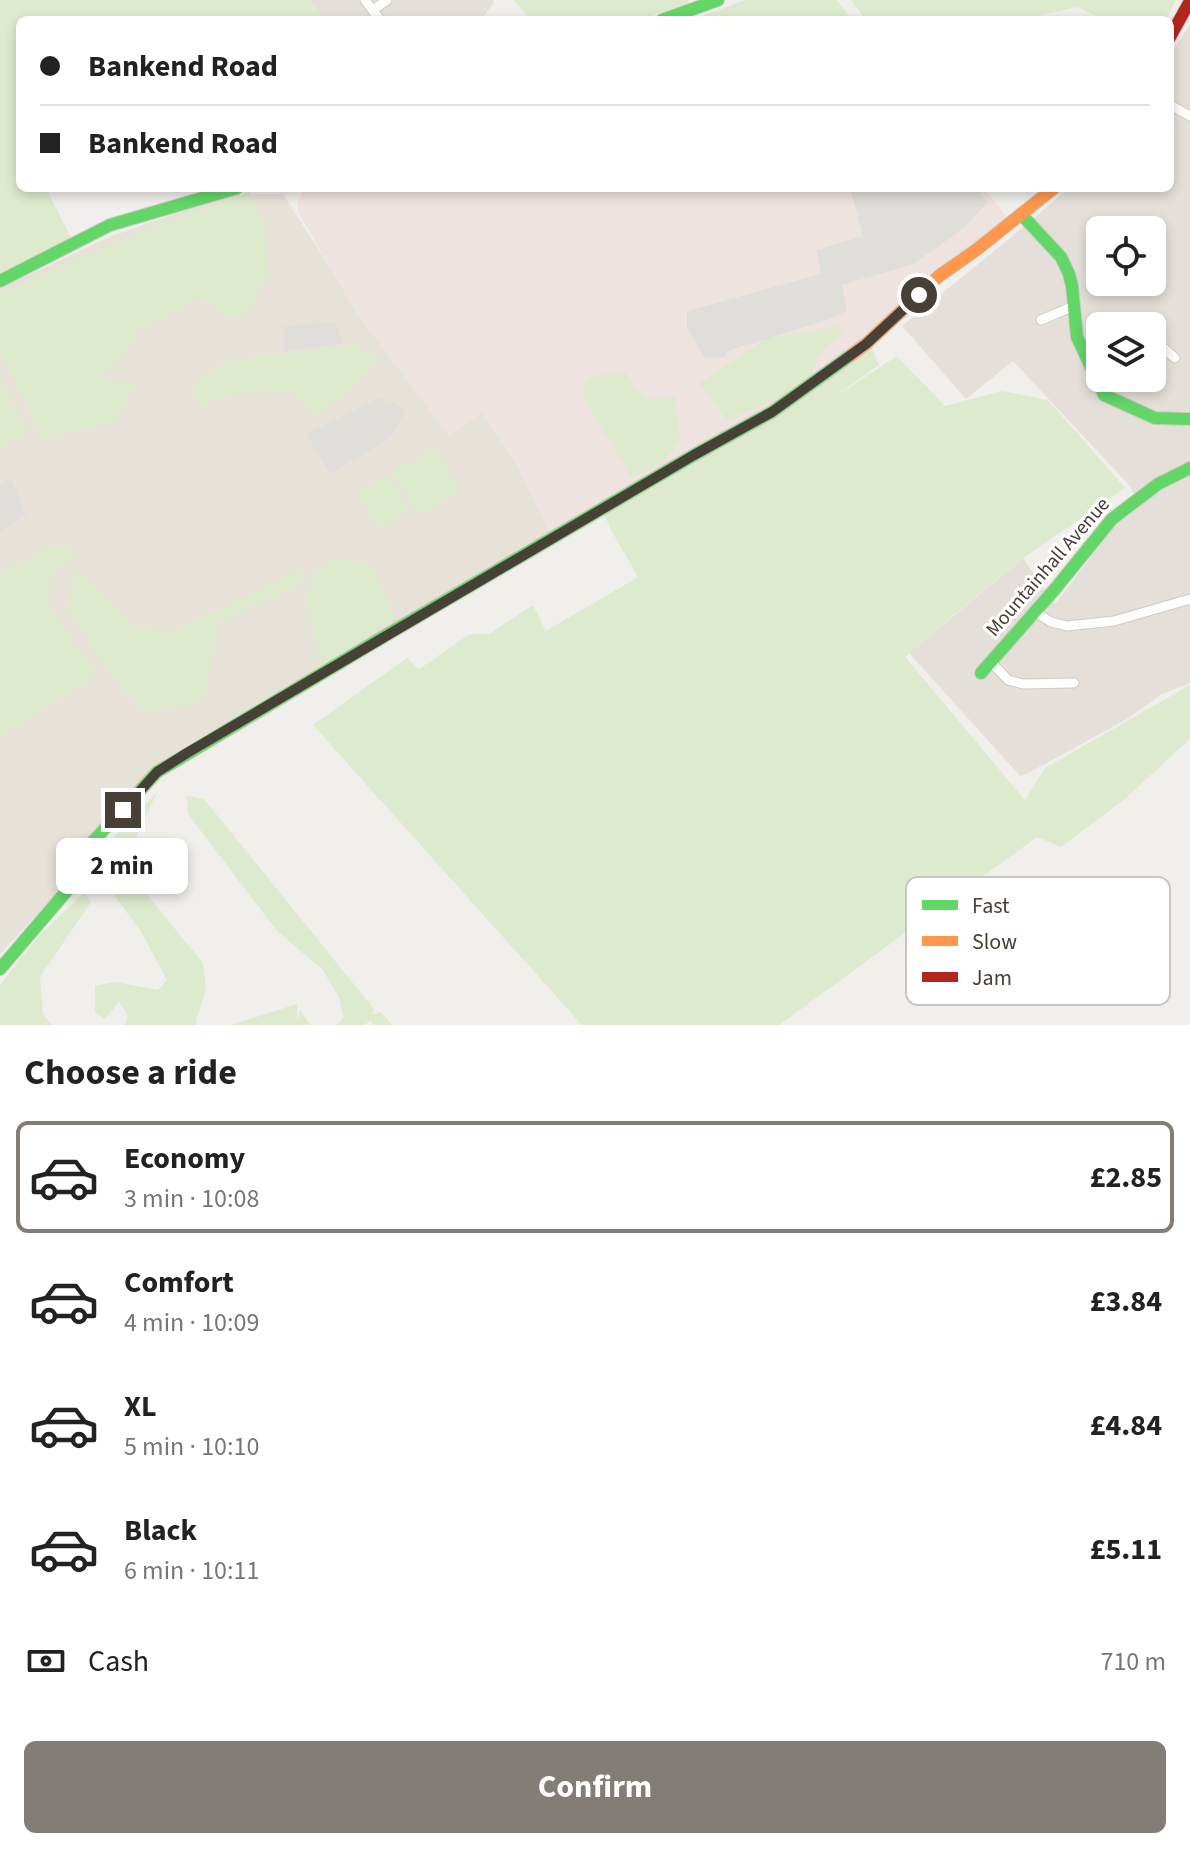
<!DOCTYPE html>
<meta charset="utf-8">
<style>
body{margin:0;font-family:"Source Sans 3",sans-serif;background:#f2f2f2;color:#222;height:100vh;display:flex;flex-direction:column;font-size:30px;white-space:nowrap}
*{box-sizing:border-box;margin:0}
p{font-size:26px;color:#767676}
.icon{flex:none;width:44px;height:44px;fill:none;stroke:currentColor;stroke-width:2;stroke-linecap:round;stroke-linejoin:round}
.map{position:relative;height:1025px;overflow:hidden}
.side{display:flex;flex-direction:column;background:#fff;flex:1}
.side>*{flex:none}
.hud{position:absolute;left:16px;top:16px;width:1158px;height:176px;border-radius:12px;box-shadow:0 4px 12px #0003;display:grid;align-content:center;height:176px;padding:0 24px;background:#fff}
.controls{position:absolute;left:1086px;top:216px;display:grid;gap:16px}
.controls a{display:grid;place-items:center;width:80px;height:80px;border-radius:12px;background:#fff;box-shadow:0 4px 12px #0003;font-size:40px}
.end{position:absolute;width:36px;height:36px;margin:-18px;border:10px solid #464037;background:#fff;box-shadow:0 0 0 4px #fff}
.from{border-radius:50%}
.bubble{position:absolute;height:56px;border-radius:12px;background:#fff;box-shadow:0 4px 12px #0003;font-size:26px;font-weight:700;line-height:56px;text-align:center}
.hud b{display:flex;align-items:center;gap:28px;height:76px;font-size:30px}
.hud b+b{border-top:2px solid #e0e0e0}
.hud i{width:20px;height:20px;background:#222}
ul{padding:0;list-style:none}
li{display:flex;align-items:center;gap:24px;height:112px;margin:0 16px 12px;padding:0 8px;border:4px solid transparent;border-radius:12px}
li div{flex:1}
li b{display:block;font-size:30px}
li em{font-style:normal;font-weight:700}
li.active{border-color:#827d76}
li>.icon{width:72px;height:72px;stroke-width:1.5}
h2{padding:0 24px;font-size:36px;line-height:96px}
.pay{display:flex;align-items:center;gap:20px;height:88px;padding:0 24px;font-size:30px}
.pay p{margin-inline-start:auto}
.action{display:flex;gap:16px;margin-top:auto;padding:16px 24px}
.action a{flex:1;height:92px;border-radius:12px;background:#827d76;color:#fff;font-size:32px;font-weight:700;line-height:92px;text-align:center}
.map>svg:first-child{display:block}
.residential{fill:#e4e0d9;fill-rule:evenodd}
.education{fill:#e6e2d7}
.medical{fill:#efe3e0}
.green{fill:#deeacd}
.parking{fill:#dfdedb}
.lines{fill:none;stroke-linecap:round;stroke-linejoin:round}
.street-casing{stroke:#cdcbc7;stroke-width:11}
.fast-casing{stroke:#ceccc2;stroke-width:14}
.slow-casing{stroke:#ceccc2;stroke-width:14}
.jam-casing{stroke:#ceccc2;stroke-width:14}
.street{stroke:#fdfdfc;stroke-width:9}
.fast{stroke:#63d668;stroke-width:12}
.slow{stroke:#ff974d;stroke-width:12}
.jam{stroke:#b3261e;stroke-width:12}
.route{stroke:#464037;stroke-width:10}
.labels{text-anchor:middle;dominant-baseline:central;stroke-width:6;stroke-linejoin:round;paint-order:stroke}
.street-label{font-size:20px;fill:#464037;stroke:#fff}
.key{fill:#fff;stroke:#c8c6c3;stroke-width:2}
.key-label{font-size:22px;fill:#464037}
</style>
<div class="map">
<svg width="1190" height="1025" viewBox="0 0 1190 1025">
<rect width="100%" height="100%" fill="#f0efeb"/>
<g class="residential">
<path d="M310,0H493L494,2L481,20H324Z"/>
<path d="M1190,25V683L1162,694L1127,719L1030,772L1020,776L909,653L1023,558L1055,604L1113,528L1138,506L1131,487L1013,361L966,399L902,326L1026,225L1069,188H1170V55ZM1100,230H1152V282H1100ZM1100,326H1152V378H1100Z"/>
</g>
<path class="education" d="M283,194L356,308L459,248L550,531L164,759L98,831L64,886L0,954V288L114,235L229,195Z"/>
<path class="medical" d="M304,188H984L1010,221L844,356L780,400L703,442L632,490L550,534L517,466L482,412L449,436L357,314L298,212V202Z"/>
<g class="green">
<path d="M0,0H310L324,20H20V100L18,133L20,137V188H46L74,244L0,281Z"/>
<path d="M513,0H688L689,3L641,20H532Z"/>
<path d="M745,0H837L852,20H692Z"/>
<path d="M851,0H1176L1166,20H1104L1078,7L1040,15L1031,20H866Z"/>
<path d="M249,192L265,228L267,275L248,313L230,317L200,297L136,333L121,356L100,379L134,383L114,422L42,440L0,351V294L116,243Z"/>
<path d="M837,326L845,333L825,347L811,372L798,389L727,420L699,383L767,338Z"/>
<path d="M871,345L879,365L833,398L897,356L945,406L1002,391L1048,400L1125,488L1023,558L944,623L905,657L1025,800L1045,768L1190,685V739L1126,798L1061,847L1037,837L779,1025H582L313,725L407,658L419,669L470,634H489L533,605L546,631L638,577L610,528L604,513L788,409Z"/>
<path d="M354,346L377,358L366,378L316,415L293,395L263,390L223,396L199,407L192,384L228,359Z"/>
<path d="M623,370L646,399L675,396L680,441L663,462L631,478L599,424L582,392L588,378Z"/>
<path d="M0,380L27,433L0,448Z"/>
<path d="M434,448L460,491L418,515L393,472Z"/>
<path d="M388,475L409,511L379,529L358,492Z"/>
<path d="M60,545L72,549L76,556C67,562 58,568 52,577C35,604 76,644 92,665L94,672L87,683L0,736V574L49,547Z"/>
<path d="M338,557L371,564L394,617L322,666L306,597L314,573Z"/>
<path d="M77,569L83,573L136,626L167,633L227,606L301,569L304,582L218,623L203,699L188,705L145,712L117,684L76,621L67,602Z"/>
<path d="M157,792L127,857L135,880L203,963L206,989L196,1020L197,1025H125L128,1015L119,1002L105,1019L95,1011V986L115,982L158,990L167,980L142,933L97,872L102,850Z"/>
<path d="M187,796L204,799L374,1009L372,1015L381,1012L392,1025H374L370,1020L365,1025H336L343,1018L340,999L323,970L277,931L188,814Z"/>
<path d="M84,893L91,902L40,977L43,1014L52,1025H0V985L38,937Z"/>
<path d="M297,1004V1020L300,1010L311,1025H231Z"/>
</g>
<g class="parking">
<path d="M850,188H976L988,202L965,227L914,264L842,285L847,310L830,319L727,351L725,357L705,358L687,328V311L821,274L817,250L863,236Z"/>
<path d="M334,321L343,343L285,351L283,327Z"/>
<path d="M380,398L394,403L405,412L389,439L330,474L306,434Z"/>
<path d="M11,478L26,515L0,531V483Z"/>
</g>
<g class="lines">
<defs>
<g id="street">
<path d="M365,0L380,20"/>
<path d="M373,10L387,0"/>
<path d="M1170,105L1190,116"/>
<path d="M1041,320L1074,306"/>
<path d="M1151,326L1152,320"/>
<path d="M1152,338L1175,358"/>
<path d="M1035,612L1051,622L1067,626L1114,621L1190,599"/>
<path d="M991,662L1008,680L1023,684L1074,683"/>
</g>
<g id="fast">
<path d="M662,20L718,0"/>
<path d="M1021,214L1061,257L1069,274L1072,286L1077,337L1104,395L1155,418L1190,419"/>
<path d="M0,281L110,225L237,188"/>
<path d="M981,673L1055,589L1112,519L1158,484L1190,468"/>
<path d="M0,969L82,873L87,848L157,772L388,634L694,455L772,412L851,355"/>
</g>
<path id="slow" d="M851,355L866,344L939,276L976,250L1054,188"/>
<path id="jam" d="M1170,37L1190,1"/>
</defs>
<use href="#street" class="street-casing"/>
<use href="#fast" class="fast-casing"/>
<use href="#slow" class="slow-casing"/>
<use href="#jam" class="jam-casing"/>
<use href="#street" class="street"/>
<use href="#fast" class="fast"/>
<use href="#slow" class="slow"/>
<use href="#jam" class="jam"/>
</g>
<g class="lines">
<path class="route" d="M123,810L157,772L187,753L694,455L772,412L866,344L919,295"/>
</g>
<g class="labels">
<g class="street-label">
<text transform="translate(1048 567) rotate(-49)">Mountainhall Avenue</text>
</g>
</g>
<rect x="906" y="877" width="264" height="128" rx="12" class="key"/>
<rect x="922" y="900" width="36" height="10" fill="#63d668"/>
<rect x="922" y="936" width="36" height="10" fill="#ff974d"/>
<rect x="922" y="972" width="36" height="10" fill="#b3261e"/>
<g class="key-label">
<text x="972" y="913">Fast</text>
<text x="972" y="949">Slow</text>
<text x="972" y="985">Jam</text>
</g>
</svg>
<div class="controls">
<a><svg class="icon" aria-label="locate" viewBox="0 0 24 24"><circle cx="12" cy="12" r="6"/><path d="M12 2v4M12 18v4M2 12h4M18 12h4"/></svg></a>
<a><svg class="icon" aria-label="layers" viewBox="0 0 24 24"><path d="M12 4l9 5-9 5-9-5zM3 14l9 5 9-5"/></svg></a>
</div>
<i class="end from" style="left:919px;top:295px"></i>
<i class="end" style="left:123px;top:810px"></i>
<div class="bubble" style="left:56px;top:838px;width:132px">2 min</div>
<div class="hud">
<b><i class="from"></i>Bankend Road</b>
<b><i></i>Bankend Road</b>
</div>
</div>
<section class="side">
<h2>Choose a ride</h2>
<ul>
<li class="active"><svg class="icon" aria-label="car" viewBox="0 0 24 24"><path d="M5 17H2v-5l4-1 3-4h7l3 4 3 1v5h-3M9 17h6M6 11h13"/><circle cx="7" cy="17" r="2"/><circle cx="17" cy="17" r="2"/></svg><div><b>Economy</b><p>3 min · 10:08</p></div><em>£2.85</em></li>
<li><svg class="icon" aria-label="car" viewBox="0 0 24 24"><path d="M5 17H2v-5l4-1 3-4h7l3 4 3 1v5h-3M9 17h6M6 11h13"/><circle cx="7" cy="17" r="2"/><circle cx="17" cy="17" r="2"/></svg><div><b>Comfort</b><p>4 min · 10:09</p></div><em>£3.84</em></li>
<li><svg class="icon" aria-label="car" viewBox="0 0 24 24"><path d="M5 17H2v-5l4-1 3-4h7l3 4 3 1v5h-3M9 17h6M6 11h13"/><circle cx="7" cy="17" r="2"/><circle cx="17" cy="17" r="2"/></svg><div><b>XL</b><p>5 min · 10:10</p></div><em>£4.84</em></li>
<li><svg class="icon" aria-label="car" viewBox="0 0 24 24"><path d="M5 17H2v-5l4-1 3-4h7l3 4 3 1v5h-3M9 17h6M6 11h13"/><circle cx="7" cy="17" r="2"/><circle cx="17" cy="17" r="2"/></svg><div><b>Black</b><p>6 min · 10:11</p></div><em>£5.11</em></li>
</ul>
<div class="pay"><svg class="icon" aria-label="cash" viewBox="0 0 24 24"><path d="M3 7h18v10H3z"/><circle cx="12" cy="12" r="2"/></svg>Cash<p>710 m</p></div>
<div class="action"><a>Confirm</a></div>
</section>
